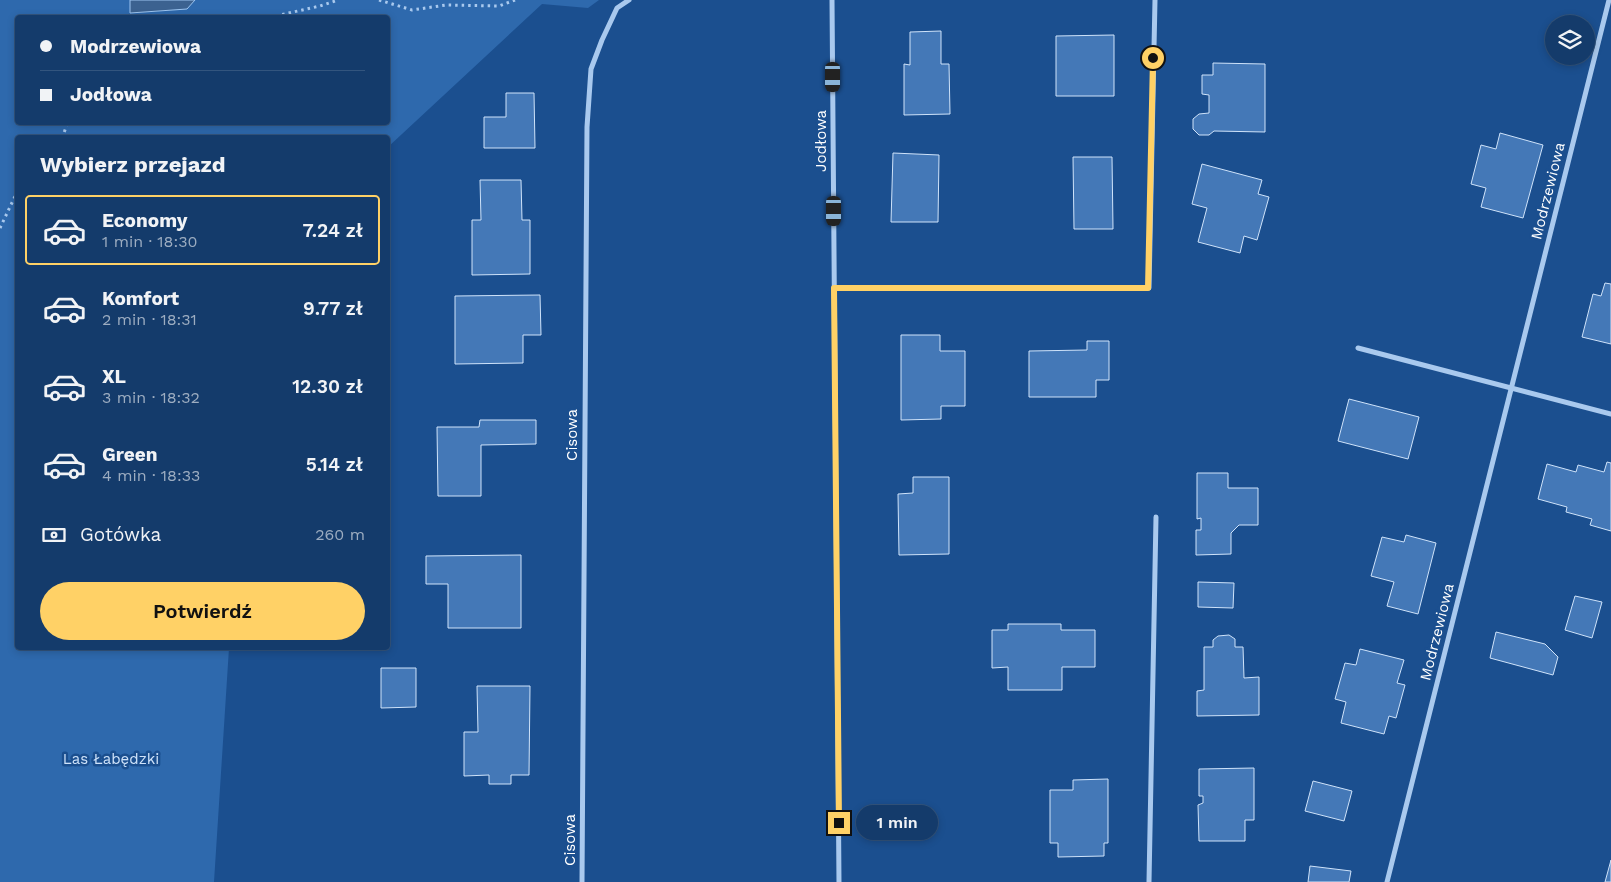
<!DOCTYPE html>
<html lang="pl">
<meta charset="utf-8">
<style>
body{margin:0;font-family:"Work Sans",sans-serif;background:#1d4271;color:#f1f3f6;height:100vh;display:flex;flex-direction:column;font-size:19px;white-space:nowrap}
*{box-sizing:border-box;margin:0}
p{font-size:16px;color:#9dadc1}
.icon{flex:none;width:28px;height:28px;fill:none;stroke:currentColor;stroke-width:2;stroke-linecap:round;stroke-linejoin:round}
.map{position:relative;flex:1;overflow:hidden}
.details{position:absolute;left:15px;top:135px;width:375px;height:515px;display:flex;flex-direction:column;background:#143b6b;border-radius:5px;box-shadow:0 2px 8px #0003,0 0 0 1px #33557e}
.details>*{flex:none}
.guide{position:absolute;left:15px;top:15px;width:375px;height:110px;border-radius:5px;box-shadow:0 2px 8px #0003,0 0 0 1px #33557e;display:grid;align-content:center;height:110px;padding:0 25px;background:#143b6b}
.fabs{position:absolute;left:1545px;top:15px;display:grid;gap:10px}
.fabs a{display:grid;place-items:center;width:50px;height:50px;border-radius:50%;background:#143b6b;box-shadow:0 2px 8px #0003,0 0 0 1px #33557e;font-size:25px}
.end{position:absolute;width:22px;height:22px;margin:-11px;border:6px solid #ffd166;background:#111;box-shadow:0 0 0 2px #111}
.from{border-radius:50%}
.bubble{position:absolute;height:35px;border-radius:18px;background:#143b6b;box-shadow:0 2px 8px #0003,0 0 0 1px #33557e;font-size:16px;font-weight:600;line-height:35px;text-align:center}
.car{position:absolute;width:15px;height:30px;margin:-15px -8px;border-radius:6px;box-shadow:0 0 4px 1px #0007;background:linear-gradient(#222 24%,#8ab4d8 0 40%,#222 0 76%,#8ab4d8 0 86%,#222 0)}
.guide b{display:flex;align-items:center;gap:18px;height:48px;font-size:19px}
.guide b+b{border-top:1px solid #33557e}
.guide i{width:12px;height:12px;background:#f1f3f6}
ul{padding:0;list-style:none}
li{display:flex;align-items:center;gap:15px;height:70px;margin:0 10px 8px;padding:0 15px;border:2px solid transparent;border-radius:5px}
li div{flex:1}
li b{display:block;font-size:19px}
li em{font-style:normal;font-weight:600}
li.current{border-color:#ffd166}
li>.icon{width:45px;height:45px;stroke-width:1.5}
h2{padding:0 25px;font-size:22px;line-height:60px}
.pay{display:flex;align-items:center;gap:12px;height:55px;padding:0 25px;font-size:19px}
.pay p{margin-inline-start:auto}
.button{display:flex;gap:10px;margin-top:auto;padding:10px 25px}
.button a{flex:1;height:58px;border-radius:30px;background:#ffd166;color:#111;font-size:20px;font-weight:600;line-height:58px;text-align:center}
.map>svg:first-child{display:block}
.green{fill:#2e69ad;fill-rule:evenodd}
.water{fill:#3c6290;stroke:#9cc4f0}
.building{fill:#4478b7;stroke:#cfe3fa}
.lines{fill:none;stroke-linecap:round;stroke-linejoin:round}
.path{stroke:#a9c9ee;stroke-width:3;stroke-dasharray:2.5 4;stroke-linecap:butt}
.minor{stroke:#a9c9ee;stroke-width:5}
.route{stroke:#ffd166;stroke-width:6}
.labels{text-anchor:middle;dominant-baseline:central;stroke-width:5;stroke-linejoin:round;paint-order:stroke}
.street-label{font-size:15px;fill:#fff;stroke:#1b4f8f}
.park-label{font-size:15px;fill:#cfe3fa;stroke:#1b4f8f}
</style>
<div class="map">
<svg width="1611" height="882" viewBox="0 0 1611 882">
<rect width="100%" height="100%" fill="#1b4f8f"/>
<path class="green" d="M0,0H130V13L187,9L195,0H599L588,8L542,4L388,147V138H18V648H229L214,882H0ZM18,18H388V122H18Z"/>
<path class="water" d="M130,0H195L187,9L130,13Z"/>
<g class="building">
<path d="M941,31V64H949L950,114L904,115V64L910,65V32Z"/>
<path d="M1114,35V96H1056V36Z"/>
<path d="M1213,63L1265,64V132L1214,131L1209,135H1199L1193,129V119L1199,114L1209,113V95L1202,94V75H1213Z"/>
<path d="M506,93H534L535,148H484V117H506Z"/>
<path d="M1500,133L1543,145L1523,218L1481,207L1486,188L1471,184L1481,145L1496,149Z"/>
<path d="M893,153L939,155L938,222H891Z"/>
<path d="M1073,157H1112L1113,229H1074Z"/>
<path d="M1202,164L1262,180L1258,194L1269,197L1257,240L1244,236L1240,253L1198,242L1207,208L1192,204Z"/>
<path d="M480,180H521L522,220H530V274L472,275V220H481Z"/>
<path d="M1605,283L1611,284V344L1582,337L1593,294L1601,296Z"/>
<path d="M540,295L541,335H523V363L455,364V296Z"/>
<path d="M901,335H940V351H965V406H941V419L901,420Z"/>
<path d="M1087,341H1109V380H1096V397H1029V351L1087,350Z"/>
<path d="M1349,399L1419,417L1408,459L1338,441Z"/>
<path d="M480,420H536V444L481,445V496H438L437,427H479Z"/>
<path d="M1607,462L1611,463V531L1590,525L1592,519L1566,512L1567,507L1538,499L1547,464L1576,472L1578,465L1604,472Z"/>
<path d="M1197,473H1228V488H1258V525H1239L1231,533V554L1196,555V530H1201V518L1197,519Z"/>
<path d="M913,477H949V554L899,555L898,494L913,493Z"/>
<path d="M1406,535L1436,543L1418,614L1387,606L1394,582L1371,576L1382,537L1404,542Z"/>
<path d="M521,555V628H448V584H426V556Z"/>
<path d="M1198,582L1234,583L1233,608L1198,607Z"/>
<path d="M1575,596L1602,602L1592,638L1565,630Z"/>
<path d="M1008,624H1061V630H1095V667H1062V690H1008V667L992,668V630H1008Z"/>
<path d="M1496,632L1545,644L1558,657L1553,675L1490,658Z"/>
<path d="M1229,635L1235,639V647H1243L1244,678L1259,677V715L1197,716V691L1204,690V647H1213V640L1218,636Z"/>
<path d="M1360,649L1404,660L1397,683L1405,685L1396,718L1389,716L1384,734L1341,723L1346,702L1335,699L1345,663L1356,665Z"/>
<path d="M381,668H416V707L381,708Z"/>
<path d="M477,686H530L529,775H511V784H489V775L464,776V732H478Z"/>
<path d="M1254,768V820H1245V841H1199L1198,805L1203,803V796H1199V769Z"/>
<path d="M1108,779V843H1104V856L1058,857V843H1050V790H1073V780Z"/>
<path d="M1313,781L1352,791L1344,821L1305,811Z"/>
<path d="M1611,860V882H1605Z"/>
<path d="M1310,866L1351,871L1349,882H1308Z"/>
</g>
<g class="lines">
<g class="path">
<path d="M379,0L412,10L446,5L499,6L515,0"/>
<path d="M277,18L280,15L320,6L338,0"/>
<path d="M62,138L68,122"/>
<path d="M0,228L18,190"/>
</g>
<g class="minor">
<path d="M832,0L839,882"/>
<path d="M834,288H1149L1155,0"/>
<path d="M1358,348L1611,414"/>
<path d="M582,882L587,127L591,69L602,40L617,8L629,0"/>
<path d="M1149,882L1156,517"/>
<path d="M1387,882L1609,0"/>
</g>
</g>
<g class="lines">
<path class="route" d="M839,823L834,288H1148L1153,58"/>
</g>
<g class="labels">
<g class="street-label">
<text transform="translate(821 141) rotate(-90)">Jodłowa</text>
<text transform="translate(1548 191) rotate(-76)">Modrzewiowa</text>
<text transform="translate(572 435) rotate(-90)">Cisowa</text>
<text transform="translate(1437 632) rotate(-76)">Modrzewiowa</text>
<text transform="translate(570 840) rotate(-90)">Cisowa</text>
</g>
<g class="park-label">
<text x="111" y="759">Las Łabędzki</text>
</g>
</g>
</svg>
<div class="fabs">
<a><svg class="icon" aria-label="layers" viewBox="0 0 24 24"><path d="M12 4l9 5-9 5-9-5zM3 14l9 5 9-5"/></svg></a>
</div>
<i class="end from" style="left:1153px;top:58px"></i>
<i class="end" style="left:839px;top:823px"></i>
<div class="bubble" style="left:856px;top:805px;width:82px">1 min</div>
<i class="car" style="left:833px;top:77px;rotate:180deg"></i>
<i class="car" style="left:834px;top:211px;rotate:180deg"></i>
<div class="guide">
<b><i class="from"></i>Modrzewiowa</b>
<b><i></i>Jodłowa</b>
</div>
<section class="details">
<h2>Wybierz przejazd</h2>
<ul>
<li class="current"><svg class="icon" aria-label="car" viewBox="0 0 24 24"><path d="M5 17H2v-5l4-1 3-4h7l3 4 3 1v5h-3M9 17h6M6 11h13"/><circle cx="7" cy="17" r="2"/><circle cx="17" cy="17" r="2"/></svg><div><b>Economy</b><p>1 min · 18:30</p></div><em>7.24 zł</em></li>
<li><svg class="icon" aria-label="car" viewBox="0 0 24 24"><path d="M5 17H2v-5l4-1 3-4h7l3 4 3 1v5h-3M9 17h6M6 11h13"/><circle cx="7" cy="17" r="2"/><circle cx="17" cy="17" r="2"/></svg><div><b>Komfort</b><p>2 min · 18:31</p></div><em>9.77 zł</em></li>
<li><svg class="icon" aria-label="car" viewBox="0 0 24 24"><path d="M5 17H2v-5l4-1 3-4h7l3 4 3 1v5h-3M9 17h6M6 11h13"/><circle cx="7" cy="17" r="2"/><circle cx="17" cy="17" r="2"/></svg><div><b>XL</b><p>3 min · 18:32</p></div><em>12.30 zł</em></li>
<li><svg class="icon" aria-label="car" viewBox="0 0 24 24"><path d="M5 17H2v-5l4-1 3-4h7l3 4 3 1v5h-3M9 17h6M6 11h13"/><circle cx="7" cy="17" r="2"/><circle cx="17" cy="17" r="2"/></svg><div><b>Green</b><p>4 min · 18:33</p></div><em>5.14 zł</em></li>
</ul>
<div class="pay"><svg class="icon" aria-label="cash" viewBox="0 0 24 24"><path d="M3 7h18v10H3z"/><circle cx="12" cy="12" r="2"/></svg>Gotówka<p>260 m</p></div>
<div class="button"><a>Potwierdź</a></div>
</section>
</div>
